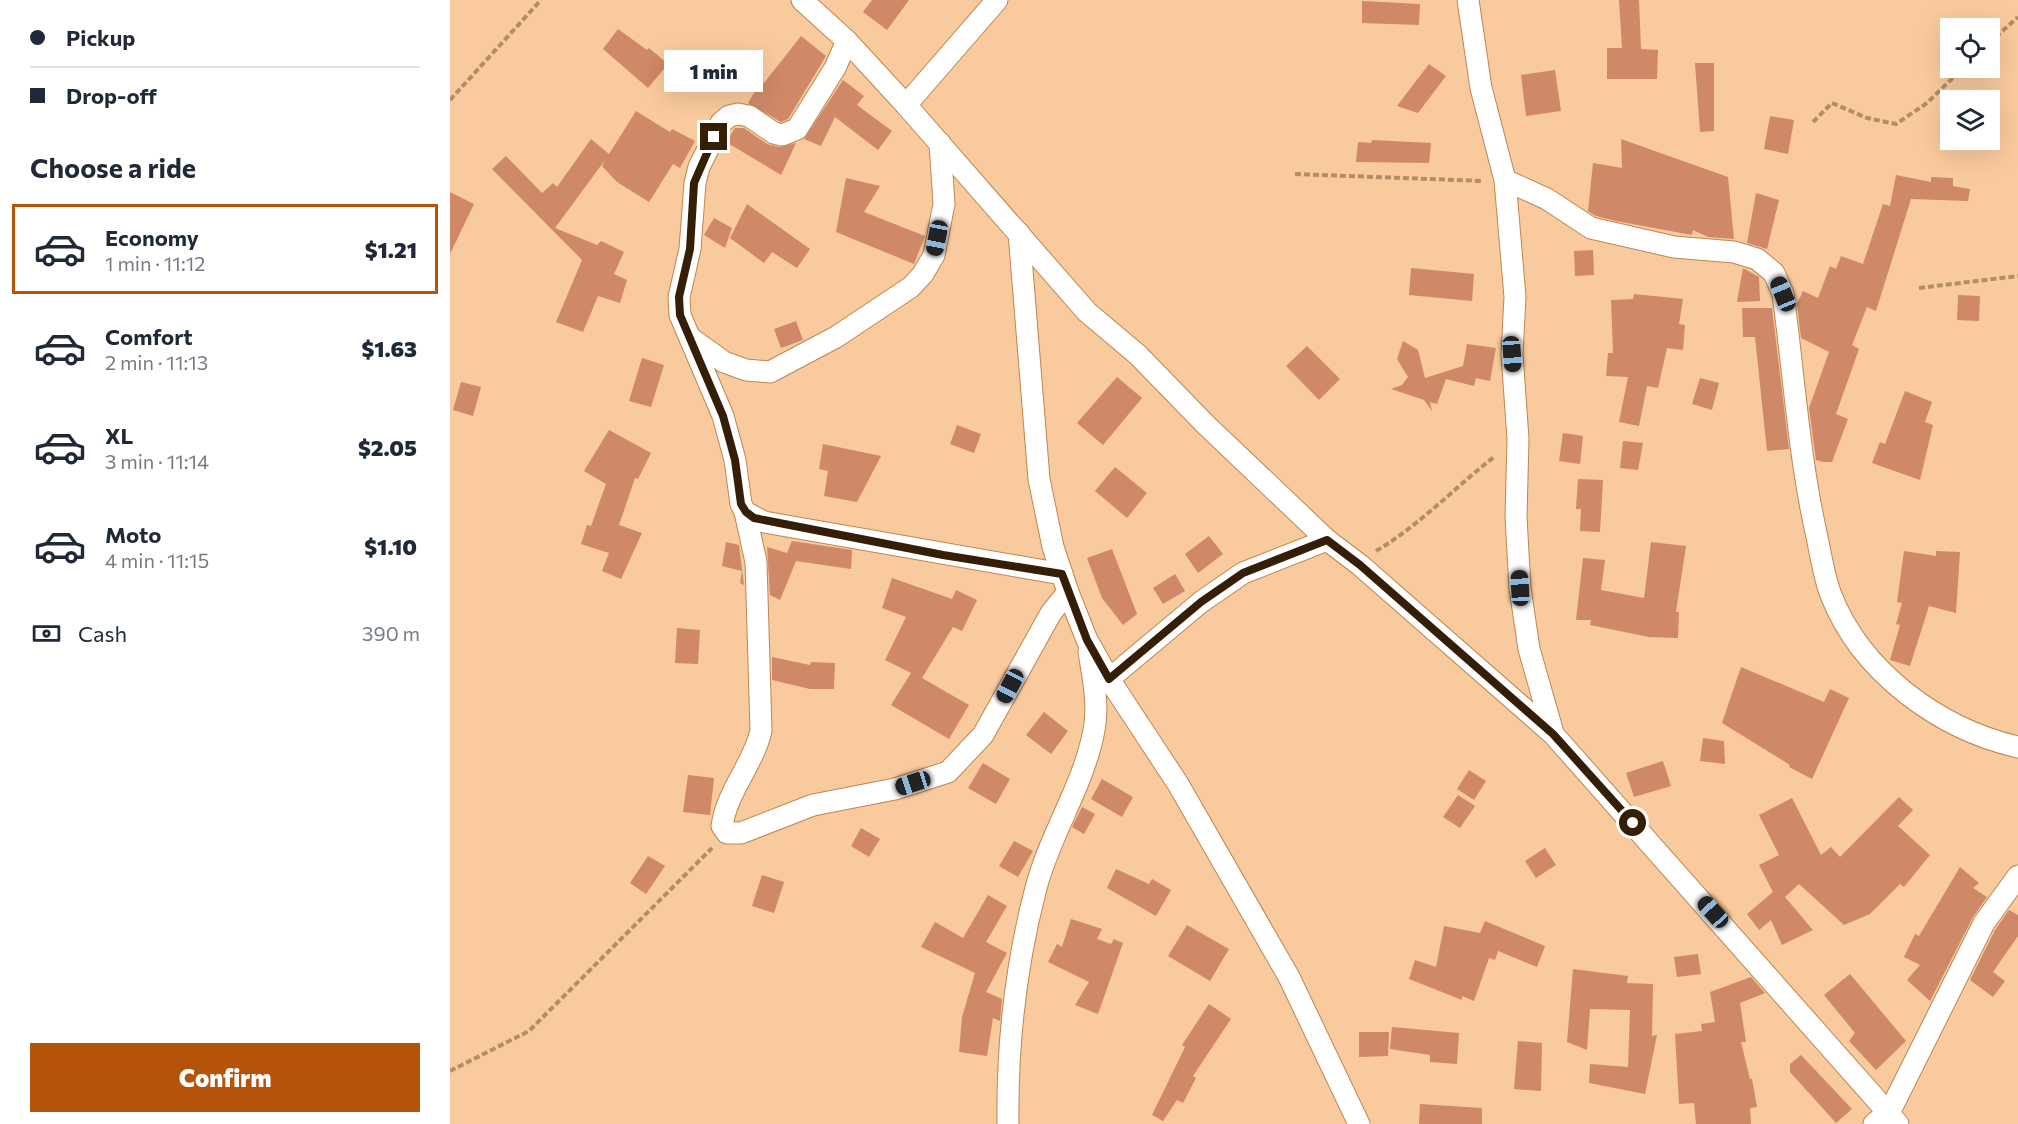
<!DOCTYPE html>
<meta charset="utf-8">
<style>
body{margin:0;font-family:Commissioner,sans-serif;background:#f2f2f3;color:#1f2937;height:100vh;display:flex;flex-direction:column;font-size:22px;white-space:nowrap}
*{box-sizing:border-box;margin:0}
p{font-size:20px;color:#747a83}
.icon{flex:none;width:33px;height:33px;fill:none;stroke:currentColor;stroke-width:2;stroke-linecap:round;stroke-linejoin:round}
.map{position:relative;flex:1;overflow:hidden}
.side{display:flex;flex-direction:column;background:#fff;width:450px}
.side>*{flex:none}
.guide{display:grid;align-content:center;height:132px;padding:0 30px;background:#fff}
.buttons{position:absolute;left:1490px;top:18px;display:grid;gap:12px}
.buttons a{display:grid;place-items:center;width:60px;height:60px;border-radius:0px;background:#fff;box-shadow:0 6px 24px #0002;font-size:30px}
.end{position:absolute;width:27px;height:27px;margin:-14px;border:8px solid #341e06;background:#fff;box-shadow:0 0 0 3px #fff}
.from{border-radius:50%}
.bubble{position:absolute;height:42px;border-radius:0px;background:#fff;box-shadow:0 6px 24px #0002;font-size:20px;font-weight:800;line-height:42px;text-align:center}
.car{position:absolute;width:18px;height:36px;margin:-18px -9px;border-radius:8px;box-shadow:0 0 4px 2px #0007;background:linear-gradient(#222 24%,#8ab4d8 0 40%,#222 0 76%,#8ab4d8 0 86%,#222 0)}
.guide b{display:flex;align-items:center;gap:21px;height:57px;font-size:22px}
.guide b+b{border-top:2px solid #e0e1e3}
.guide i{width:15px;height:15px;background:#1f2937}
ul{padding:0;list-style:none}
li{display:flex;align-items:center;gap:18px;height:90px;margin:0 12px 9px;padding:0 18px;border:3px solid transparent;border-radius:0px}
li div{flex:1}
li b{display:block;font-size:22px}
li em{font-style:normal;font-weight:800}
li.selected{border-color:#b45309}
li>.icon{width:54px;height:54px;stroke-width:1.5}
h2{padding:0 30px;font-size:27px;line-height:72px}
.pay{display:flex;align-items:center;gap:15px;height:66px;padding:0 30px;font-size:22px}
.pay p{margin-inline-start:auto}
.cta{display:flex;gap:12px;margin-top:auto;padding:12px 30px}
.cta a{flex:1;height:69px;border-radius:0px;background:#b45309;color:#fff;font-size:24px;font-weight:800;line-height:69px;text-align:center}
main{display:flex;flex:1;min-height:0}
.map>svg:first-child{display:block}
.building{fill:#cf8868}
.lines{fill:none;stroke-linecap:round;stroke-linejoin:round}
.minor-casing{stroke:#bd874f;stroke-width:23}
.path{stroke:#b38d67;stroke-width:4;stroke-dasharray:6 3;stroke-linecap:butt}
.minor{stroke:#fff;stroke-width:21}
.route{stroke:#341e06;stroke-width:8}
</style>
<main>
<section class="side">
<div class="guide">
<b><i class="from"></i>Pickup</b>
<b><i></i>Drop-off</b>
</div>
<h2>Choose a ride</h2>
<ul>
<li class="selected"><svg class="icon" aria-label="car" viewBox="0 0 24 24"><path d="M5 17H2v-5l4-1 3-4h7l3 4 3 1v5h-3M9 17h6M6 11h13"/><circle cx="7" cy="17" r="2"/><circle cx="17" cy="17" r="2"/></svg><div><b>Economy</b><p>1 min · 11:12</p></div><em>$1.21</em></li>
<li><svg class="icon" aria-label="car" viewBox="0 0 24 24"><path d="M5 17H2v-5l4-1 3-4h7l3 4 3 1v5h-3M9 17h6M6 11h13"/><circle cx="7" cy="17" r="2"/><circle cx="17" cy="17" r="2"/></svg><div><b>Comfort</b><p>2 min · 11:13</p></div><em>$1.63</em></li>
<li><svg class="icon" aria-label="car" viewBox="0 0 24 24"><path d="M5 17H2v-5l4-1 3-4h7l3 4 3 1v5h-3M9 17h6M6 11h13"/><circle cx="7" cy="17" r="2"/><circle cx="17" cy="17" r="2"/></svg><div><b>XL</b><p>3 min · 11:14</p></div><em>$2.05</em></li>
<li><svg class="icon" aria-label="car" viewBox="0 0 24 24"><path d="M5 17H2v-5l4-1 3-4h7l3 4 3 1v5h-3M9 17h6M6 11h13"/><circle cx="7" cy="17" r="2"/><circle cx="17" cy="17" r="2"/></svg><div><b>Moto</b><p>4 min · 11:15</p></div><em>$1.10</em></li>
</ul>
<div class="pay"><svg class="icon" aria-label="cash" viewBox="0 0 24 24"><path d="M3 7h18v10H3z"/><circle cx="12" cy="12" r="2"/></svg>Cash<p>390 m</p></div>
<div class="cta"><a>Confirm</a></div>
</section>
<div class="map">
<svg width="1568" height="1124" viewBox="0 0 1568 1124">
<rect width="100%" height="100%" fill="#f9ca9d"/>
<g class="building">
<path d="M422,0H459L437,30L413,12Z"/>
<path d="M1169,0H1189L1191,49L1208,50L1207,79H1157V48H1172Z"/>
<path d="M912,1L970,4L969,25L912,23Z"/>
<path d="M168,29L197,50L199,48L218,64L198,88L153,49Z"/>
<path d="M351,36L376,56L338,119L331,122L298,103L311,81L314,83Z"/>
<path d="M1245,63H1264V131L1250,132Z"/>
<path d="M979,64L996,76L968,113L947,106Z"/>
<path d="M1105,70L1111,111L1076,116L1071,75Z"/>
<path d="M393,80L414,96L407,105L442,131L428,150L385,117L371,146L354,139Z"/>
<path d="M186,111L220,132L222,129L245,141L230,168L223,164L199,202L167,182L152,166L155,160L105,228L147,245L151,241L174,252L164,274L177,280L170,303L148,296L133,332L106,322L132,260L42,169L56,156L92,193L103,183L107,187L141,139L159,154Z"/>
<path d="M1320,116L1344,120L1338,154L1314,149Z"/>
<path d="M285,128H294L317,144L329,147L346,143L331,175L276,142Z"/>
<path d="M1171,139L1278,177L1284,239L1258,237L1243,230L1242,235L1166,221L1146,216L1138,211L1143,163L1172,168Z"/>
<path d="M922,140L981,143L979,163L906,162L908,142L921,143Z"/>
<path d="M1446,175L1481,182V177L1503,178V186L1520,189L1518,201L1461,199L1426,311L1417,307L1402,345L1409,349L1386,414L1398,419L1382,462H1373L1366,460L1359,408L1379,352L1351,338L1347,304L1353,291L1368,298L1380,266L1386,269L1391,256L1413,264L1433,204L1440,206Z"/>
<path d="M396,178L430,186L414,212L475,236L464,264L386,232Z"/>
<path d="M0,192L24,204L0,254Z"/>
<path d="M1306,193L1329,200L1317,249L1297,243Z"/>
<path d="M297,204L360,249L347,268L322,252L314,263L280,238Z"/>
<path d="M264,218L282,228L275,248L254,235Z"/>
<path d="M1143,250L1144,275L1125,276L1124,251Z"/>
<path d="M961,268L1024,274L1022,301L959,295Z"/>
<path d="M1293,268L1309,277L1310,301L1287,302Z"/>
<path d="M1184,294L1233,299L1229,324L1235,325L1233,350L1217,348L1208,388L1197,386L1189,426L1169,422L1178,377L1156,376L1158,353H1163L1161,300L1183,299Z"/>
<path d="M1508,295L1530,296L1529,321L1507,320Z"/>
<path d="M1292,308H1322L1339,449L1317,451L1305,337H1293Z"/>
<path d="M346,321L353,340L331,348L324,329Z"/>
<path d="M953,341L968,350L975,378L1013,366L1017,344L1046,348L1040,381L1026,378L1024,386L996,379L987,404L980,402L982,411L974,400L941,389L952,385L958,377L947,359Z"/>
<path d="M857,346L890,379L869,400L836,366Z"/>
<path d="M192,358L214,365L201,407L179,401Z"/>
<path d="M667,377L692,398L653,445L627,423Z"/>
<path d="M1250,378L1269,383L1262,410L1242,404Z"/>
<path d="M11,382L31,387L23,416L3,410Z"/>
<path d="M1455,391L1482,402L1475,422L1483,425L1470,480L1422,463L1430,442L1435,444Z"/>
<path d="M507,425L531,434L524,453L500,444Z"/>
<path d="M159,430L201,453L188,479L185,478L169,525L192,533L171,579L152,571L159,553L131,544L137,525L141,526L156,484L134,471Z"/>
<path d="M1113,433L1133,436L1130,464L1109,461Z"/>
<path d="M1173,441L1193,443L1188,470L1170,468Z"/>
<path d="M373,444L431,456L407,502L374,496L378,471L369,469Z"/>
<path d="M665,467L697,493L677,518L645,491Z"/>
<path d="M1128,479L1153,480L1150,532L1130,531L1131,509H1126Z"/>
<path d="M759,536L773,554L748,573L735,554Z"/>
<path d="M342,541L402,550L401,569L346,561L330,600L320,595L317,547L337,553Z"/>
<path d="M276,542L289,545L294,585L290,583L292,571L272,566Z"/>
<path d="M1201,542L1236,546L1226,612H1229L1228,638L1199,637L1140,625L1141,620H1126L1133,558L1155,560L1151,590L1194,598Z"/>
<path d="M662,549L687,614L673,625L652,598L637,558Z"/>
<path d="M1454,551L1486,556V551L1510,552L1506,613L1479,606L1460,666L1440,660L1450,625L1446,624L1452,603L1447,602Z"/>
<path d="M725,574L735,591L713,604L703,588Z"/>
<path d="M442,578L502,599L506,590L527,600L512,631L503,627L472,678L519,705L499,739L441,705L461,673L435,660L456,617L432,608Z"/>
<path d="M227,628L250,630L248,664L225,663Z"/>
<path d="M322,657L360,665L361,662L385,663L384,689H360L322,680Z"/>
<path d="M1291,667L1374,702L1380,689L1399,698L1362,779L1339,767L1340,765L1272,723Z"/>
<path d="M594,712L618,731L601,754L576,735Z"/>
<path d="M1253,738L1274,741L1275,764L1250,761Z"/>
<path d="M1213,761L1221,786L1184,797L1176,773Z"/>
<path d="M533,763L560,779L546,804L518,788Z"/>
<path d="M1019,770L1036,781L1024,800L1007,789Z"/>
<path d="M238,775L264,778L260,815L233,812Z"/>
<path d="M652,779L683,797L672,817L641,799Z"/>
<path d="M1008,795L1025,806L1010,828L993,817Z"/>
<path d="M1449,797L1463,810L1448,826L1480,855L1454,887L1450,884L1420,914L1394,925L1349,884L1335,897L1363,930L1332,945L1321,920L1309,930L1297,914L1323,892L1309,865L1329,855L1309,815L1342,798L1371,855L1381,847L1390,857Z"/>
<path d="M632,807L645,814L634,834L622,827Z"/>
<path d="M411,828L430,839L419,857L401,846Z"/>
<path d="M564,841L583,851L568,877L549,866Z"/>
<path d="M1095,848L1106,865L1086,878L1075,861Z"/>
<path d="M198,856L215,866L196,894L180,883Z"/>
<path d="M1510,867L1529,883L1523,888L1537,897L1523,917L1480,1001L1457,980L1470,965L1454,957L1465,934L1469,936Z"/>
<path d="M666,869L699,884L702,879L721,890L706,916L657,888Z"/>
<path d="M312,875L334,882L324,913L302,906Z"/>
<path d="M538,895L557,906L536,942L557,953L536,992L552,999L550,1021L543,1018L537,1056L509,1052L512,1017L525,973L471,947L485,922L513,938Z"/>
<path d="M1559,910L1568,915V936L1543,972L1555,981L1543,997L1520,980L1545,930Z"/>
<path d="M621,919L652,929L647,939L661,944L664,939L673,943L648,1014L625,1005L639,982L598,962L607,944L612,947Z"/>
<path d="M1035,921L1095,946L1087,967L1048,951L1045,960L1039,958L1024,1001L1012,996V1000L959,979L965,960L986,967L994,926L1030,933Z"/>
<path d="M737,925L779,949L760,981L718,956Z"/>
<path d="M1248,954L1251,974L1227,977L1224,957Z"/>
<path d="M1123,969L1178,976L1177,983L1203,984L1202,1036L1207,1035L1195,1094L1139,1083L1140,1064L1178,1067L1180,1010L1140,1009L1137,1050L1117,1042Z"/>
<path d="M1400,974L1456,1041L1426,1070L1399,1041L1405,1033L1374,995Z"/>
<path d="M1301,977L1315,993L1290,1003L1296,1042H1291L1300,1079H1302L1307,1107L1300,1108L1301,1124H1246L1244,1103L1229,1104L1225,1034L1252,1031L1251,1024L1265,1022L1260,992Z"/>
<path d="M759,1004L781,1019L743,1076L746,1078L733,1103L727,1100L713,1121L702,1115L735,1047L732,1045Z"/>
<path d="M942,1027L1009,1033L1007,1064L980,1062V1055L940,1049Z"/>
<path d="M909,1032H939L938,1056L909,1057Z"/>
<path d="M1068,1041L1092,1043L1091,1091L1064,1089Z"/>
<path d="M1351,1055L1402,1109L1386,1123L1340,1072V1064Z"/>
<path d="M970,1104L1032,1108V1124H969Z"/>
</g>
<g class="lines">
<defs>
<g id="minor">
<path d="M352,0L397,41L456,105L637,312L688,355L755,424L877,540L910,565L1103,734L1448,1124"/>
<path d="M1018,0L1031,88L1055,180L1065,297L1062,354L1068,439L1066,517L1070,588L1079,649L1103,733"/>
<path d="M397,41L385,68L347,129L332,135L324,133L299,116L288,114L279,116L271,123L249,167L245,183L240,249L229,297L230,315L273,416L285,460L291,504L295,512L314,522L612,574"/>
<path d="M456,105L547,0"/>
<path d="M1055,180L1097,199L1141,228L1224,247L1284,252L1307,259L1324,273L1333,294C1344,375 1349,458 1367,537C1371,556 1374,577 1381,595C1411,672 1489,729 1568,747"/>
<path d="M569,233L589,479L603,547L618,592L637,640L659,679L728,784L839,977L909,1124"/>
<path d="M242,339L274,362L296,370L320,372L386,337L461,287L473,274L484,255L494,204L490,143"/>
<path d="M295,512L306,562L311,731C303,765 277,791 272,826L277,833H291L363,805L445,789L498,772L533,735L601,613L618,592"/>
<path d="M659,679L751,602L793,573L877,540"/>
<path d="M558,1124C557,1046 566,964 586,888C600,834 634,785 644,730C649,705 643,677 639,652"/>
<path d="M1424,1124L1440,1111L1534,923L1568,876"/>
</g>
</defs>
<use href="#minor" class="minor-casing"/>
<g class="path">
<path d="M1539,43L1568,17"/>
<path d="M0,100L91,0"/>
<path d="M1363,122L1382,103L1417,118L1446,124L1477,103L1513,68"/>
<path d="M845,174L1033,181"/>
<path d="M1469,288L1568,276"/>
<path d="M926,551C970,525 1004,488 1044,457"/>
<path d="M0,1071L79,1031L262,848"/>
</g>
<use href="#minor" class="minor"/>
</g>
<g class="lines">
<path class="route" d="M264,137L244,183L240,249L229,297L230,315L273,416L285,460L291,504L296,512L304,518L493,555L612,574L637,640L659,679L751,602L793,573L877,540L910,565L1103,734L1183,823"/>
</g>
</svg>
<div class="buttons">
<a><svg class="icon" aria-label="locate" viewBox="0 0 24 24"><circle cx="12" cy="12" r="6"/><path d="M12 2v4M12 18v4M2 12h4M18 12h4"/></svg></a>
<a><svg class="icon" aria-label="layers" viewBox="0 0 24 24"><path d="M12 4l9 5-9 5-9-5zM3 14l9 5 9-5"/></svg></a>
</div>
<i class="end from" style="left:1183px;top:823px"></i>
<i class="end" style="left:264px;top:137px"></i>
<div class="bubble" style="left:214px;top:50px;width:99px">1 min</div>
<i class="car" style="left:487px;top:238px;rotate:191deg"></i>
<i class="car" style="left:1333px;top:294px;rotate:338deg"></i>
<i class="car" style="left:1062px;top:354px;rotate:176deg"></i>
<i class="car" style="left:1070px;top:588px;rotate:357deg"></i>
<i class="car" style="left:560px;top:686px;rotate:208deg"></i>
<i class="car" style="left:463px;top:783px;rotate:252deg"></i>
<i class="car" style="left:1263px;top:912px;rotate:318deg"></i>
</div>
</main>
